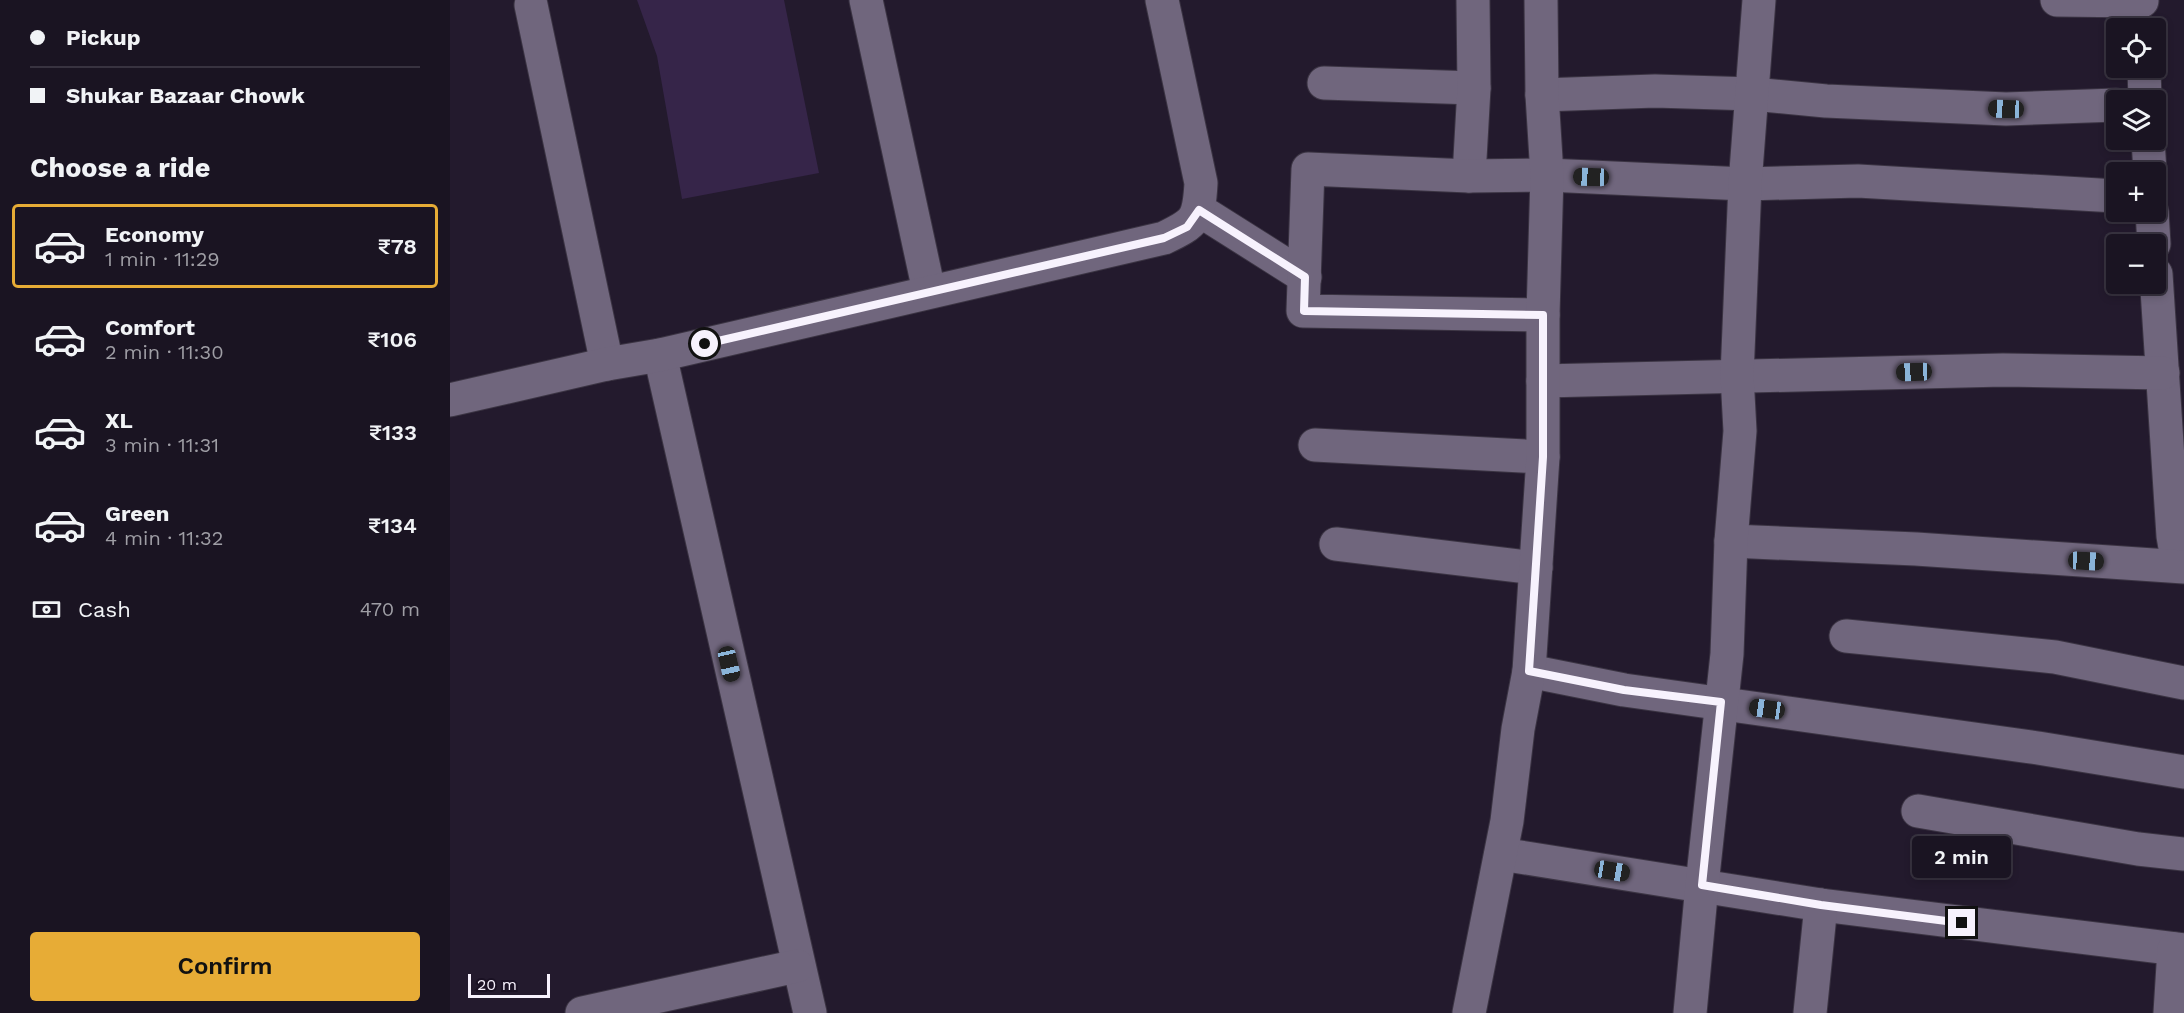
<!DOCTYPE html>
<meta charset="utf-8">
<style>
body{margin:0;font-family:"Work Sans",sans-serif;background:#27212f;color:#f1f3f6;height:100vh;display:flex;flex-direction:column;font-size:22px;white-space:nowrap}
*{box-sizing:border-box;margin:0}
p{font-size:20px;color:#9f9ea5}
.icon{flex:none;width:33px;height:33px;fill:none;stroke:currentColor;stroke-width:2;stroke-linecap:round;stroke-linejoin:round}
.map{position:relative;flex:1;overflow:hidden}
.details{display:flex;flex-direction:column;background:#1a1422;width:450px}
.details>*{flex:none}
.guide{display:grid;align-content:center;height:132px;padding:0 30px;background:#1a1422}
.fabs{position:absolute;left:1656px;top:18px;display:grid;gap:12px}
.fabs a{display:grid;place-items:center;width:60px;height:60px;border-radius:6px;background:#1a1422;box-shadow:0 3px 9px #0003,0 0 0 2px #383340;font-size:30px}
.scale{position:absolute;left:18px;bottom:15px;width:82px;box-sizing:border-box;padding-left:6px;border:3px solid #f7f2fd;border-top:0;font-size:16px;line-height:21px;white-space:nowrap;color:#f7f2fd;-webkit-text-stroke:4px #1a1123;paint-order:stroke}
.end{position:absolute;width:27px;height:27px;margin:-14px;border:8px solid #f7f2fd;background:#111;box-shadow:0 0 0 3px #111}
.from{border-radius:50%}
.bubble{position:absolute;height:42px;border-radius:6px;background:#1a1422;box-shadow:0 3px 9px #0003,0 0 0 2px #383340;font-size:20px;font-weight:600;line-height:42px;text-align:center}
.car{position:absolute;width:18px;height:36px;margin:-18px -9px;border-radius:8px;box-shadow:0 0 4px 2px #0007;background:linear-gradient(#222 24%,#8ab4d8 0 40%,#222 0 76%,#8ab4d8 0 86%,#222 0)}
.guide b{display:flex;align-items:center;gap:21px;height:57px;font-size:22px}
.guide b+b{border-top:2px solid #383340}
.guide i{width:15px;height:15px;background:#f1f3f6}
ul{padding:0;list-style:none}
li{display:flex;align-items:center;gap:18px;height:84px;margin:0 12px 9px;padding:0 18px;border:3px solid transparent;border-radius:6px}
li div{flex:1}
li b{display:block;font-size:22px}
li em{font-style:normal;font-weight:600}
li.current{border-color:#e7ac36}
li>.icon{width:54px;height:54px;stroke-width:1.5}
h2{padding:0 30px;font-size:27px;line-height:72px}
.pay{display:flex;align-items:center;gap:15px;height:66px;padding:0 30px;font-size:22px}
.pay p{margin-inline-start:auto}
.primary-button{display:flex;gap:12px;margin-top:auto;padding:12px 30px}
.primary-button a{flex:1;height:69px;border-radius:6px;background:#e7ac36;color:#111;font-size:24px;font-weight:600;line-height:69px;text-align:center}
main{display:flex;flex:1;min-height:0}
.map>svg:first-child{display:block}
.green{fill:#362549}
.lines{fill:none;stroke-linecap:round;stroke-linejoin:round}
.minor-casing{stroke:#3b3443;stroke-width:35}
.minor{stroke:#70667d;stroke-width:33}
.route{stroke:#f7f2fd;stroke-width:8}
</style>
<main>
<section class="details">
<div class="guide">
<b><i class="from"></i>Pickup</b>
<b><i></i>Shukar Bazaar Chowk</b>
</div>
<h2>Choose a ride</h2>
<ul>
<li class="current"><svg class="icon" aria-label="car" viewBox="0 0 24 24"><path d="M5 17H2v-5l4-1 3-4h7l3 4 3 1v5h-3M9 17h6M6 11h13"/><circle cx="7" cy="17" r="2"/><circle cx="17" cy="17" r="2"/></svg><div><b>Economy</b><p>1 min · 11:29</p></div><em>₹78</em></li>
<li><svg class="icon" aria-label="car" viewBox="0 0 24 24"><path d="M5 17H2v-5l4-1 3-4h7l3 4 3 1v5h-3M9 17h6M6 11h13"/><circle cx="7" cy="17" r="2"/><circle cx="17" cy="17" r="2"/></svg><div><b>Comfort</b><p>2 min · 11:30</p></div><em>₹106</em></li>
<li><svg class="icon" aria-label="car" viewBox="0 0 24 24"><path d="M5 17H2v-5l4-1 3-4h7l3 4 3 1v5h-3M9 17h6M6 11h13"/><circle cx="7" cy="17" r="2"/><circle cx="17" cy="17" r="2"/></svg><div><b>XL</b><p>3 min · 11:31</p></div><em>₹133</em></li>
<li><svg class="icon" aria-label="car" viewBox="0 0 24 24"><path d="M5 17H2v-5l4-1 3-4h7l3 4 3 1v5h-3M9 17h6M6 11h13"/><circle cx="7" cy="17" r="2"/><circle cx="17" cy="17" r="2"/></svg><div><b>Green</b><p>4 min · 11:32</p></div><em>₹134</em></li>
</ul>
<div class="pay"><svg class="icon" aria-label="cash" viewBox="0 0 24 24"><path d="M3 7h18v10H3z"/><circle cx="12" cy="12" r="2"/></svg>Cash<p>470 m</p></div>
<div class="primary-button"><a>Confirm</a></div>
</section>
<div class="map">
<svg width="1734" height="1013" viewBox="0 0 1734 1013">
<rect width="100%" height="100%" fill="#231a2d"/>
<path class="green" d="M187,0H334L369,173L232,199L207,56Z"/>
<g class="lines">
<defs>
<g id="minor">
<path d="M416,0L479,291"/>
<path d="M1607,0L1692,1"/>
<path d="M81,5L157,364"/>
<path d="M1694,68L1695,100"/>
<path d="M874,83L1024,88"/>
<path d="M1092,95L1205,91L1303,94L1376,101L1556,109L1666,105"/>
<path d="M1698,140L1700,172"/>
<path d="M1019,176L1024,88L1023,0"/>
<path d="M749,210L855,277"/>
<path d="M1702,212L1704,244"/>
<path d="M1706,274L1723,536L1728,565"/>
<path d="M1093,315L853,311L858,169L1019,176L1097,175L1295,184L1408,181L1666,196"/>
<path d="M210,355L360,1013"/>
<path d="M1093,381L1553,370L1713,373"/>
<path d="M0,400L157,364L210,355L714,238C746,223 749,219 751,183L712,0"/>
<path d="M865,445L1093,457"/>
<path d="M1281,541L1466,549L1734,567"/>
<path d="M886,544L1086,568"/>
<path d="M1396,636L1605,657L1734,683"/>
<path d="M1079,671L1174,690L1588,748L1734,772"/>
<path d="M1468,811L1688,849L1734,854"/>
<path d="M1051,854L1371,905L1734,950"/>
<path d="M132,1013L347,966"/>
<path d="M1019,1013L1057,821L1068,729L1079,671L1093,457V315L1097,175L1092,95L1091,0"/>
<path d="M1240,1013L1252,885L1277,654L1281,541L1290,431L1287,376L1295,184L1309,0"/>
<path d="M1360,1013L1371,905"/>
<path d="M1720,1013L1724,949"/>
</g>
</defs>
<use href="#minor" class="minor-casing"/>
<use href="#minor" class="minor"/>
</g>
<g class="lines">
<path class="route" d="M255,344L714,238L737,227L749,210L855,277L854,311L1093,315V457L1079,671L1174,690L1271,702L1252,885L1371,905L1512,923"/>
</g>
</svg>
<div class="fabs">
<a><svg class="icon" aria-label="locate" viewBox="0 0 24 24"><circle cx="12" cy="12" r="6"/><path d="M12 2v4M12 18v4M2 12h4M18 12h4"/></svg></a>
<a><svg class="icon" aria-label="layers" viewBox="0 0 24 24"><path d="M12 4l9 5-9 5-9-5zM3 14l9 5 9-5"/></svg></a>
<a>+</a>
<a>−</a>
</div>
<div class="scale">20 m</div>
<i class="end from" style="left:255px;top:344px"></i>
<i class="end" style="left:1512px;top:923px"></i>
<div class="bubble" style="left:1462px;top:836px;width:99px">2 min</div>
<i class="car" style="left:1556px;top:109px;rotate:272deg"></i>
<i class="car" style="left:1141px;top:177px;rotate:272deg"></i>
<i class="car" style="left:1464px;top:372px;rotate:268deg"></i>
<i class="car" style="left:1636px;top:561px;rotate:93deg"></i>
<i class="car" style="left:279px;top:664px;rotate:167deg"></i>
<i class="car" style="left:1317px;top:709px;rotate:278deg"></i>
<i class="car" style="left:1162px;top:871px;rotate:99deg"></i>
</div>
</main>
